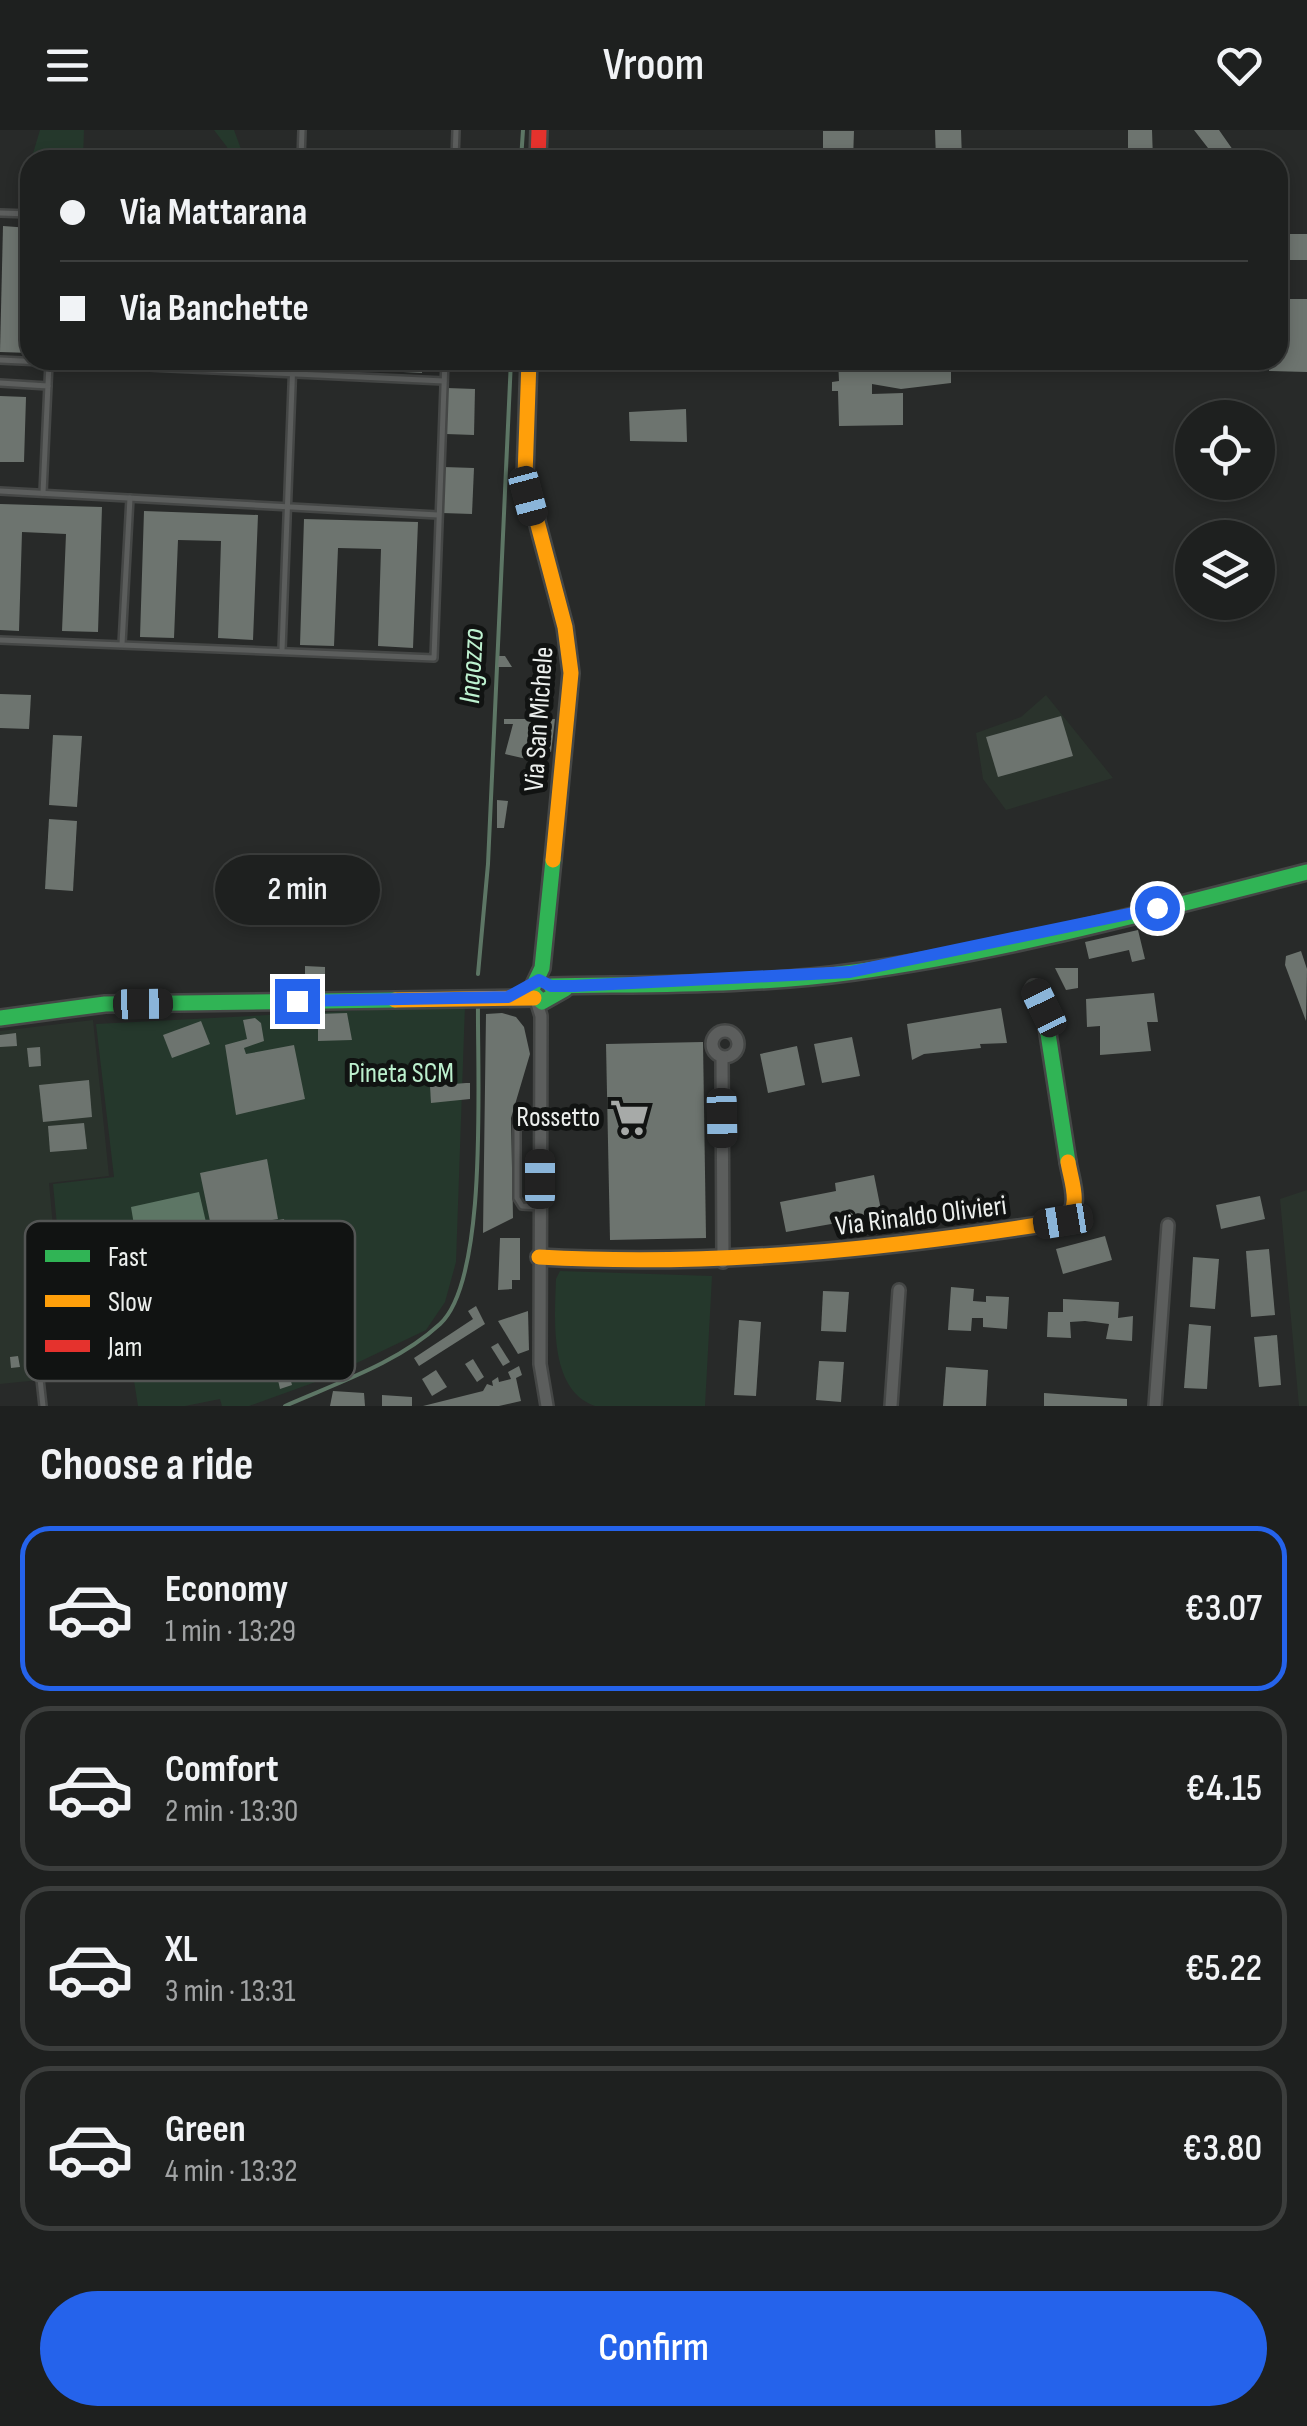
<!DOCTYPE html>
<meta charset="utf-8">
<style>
body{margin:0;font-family:"Sofia Sans Condensed",sans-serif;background:#2b2d2c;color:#f1f3f6;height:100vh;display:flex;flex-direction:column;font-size:38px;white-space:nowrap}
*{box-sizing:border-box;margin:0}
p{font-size:32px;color:#a1a3a4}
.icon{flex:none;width:55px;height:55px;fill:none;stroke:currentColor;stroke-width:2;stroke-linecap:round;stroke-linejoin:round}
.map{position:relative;height:1276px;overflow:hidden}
.sheet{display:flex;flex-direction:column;background:#1e201f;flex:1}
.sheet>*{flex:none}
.guide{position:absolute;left:20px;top:20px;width:1268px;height:220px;border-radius:30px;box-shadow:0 5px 15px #0003,0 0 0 2px #3c3e3d;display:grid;align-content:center;height:220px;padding:0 40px;background:#1e201f}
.controls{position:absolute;left:1175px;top:270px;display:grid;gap:20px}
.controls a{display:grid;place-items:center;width:100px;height:100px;border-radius:50%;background:#1e201f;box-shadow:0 5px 15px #0003,0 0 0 2px #3c3e3d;font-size:50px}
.end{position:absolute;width:45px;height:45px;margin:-22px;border:12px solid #2563eb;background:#fff;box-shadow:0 0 0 5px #fff}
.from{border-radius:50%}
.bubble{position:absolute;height:70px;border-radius:35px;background:#1e201f;box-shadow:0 5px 15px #0003,0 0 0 2px #3c3e3d;font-size:32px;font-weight:600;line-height:70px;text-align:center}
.car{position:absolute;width:30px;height:60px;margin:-30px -15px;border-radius:12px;box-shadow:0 0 8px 2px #0007;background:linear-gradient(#222 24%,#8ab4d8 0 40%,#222 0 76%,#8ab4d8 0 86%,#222 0)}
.guide b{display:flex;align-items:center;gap:35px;height:95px;font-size:38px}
.guide b+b{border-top:2px solid #3c3e3d}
.guide i{width:25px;height:25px;background:#f1f3f6}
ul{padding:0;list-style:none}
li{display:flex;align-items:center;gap:30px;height:165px;margin:0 20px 15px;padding:0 20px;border:5px solid #3c3e3d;border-radius:30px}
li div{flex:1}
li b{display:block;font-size:38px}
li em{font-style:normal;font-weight:600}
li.on{border-color:#2563eb}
li>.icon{width:90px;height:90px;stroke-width:1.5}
h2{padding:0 40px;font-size:45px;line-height:120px}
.action{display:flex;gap:20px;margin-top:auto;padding:20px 40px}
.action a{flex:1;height:115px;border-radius:60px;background:#2563eb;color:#fff;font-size:40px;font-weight:600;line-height:115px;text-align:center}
header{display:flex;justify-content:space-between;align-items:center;height:130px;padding:0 40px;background:#1e201f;font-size:45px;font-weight:600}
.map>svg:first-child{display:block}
.built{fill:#2a332c}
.green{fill:#25382c}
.water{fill:#5d7665}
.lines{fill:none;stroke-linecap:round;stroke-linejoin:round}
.stream{stroke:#5d7665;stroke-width:4}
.building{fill:#6d746f}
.lane-casing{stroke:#454746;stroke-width:10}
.street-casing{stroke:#454746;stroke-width:16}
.fast-casing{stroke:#454746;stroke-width:20}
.slow-casing{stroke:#454746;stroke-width:20}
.jam-casing{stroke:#454746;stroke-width:20}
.lane{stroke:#5c5e5d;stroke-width:5}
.street{stroke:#5c5e5d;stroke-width:11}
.fast{stroke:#30b455;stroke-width:15}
.slow{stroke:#ff9f0a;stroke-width:15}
.jam{stroke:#e5322d;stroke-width:15}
.route{stroke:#2563eb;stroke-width:12}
.labels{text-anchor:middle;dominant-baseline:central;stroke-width:10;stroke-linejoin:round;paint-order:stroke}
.street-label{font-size:28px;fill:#ecefed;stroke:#111312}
.park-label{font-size:28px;fill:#bcf0ce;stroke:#111312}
.poi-label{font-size:28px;fill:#ecefed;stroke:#111312;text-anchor:end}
.water-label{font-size:30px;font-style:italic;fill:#bef2d0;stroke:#111312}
.key{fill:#111312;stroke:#535554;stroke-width:2.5}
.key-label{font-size:28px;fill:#ecefed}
</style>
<header><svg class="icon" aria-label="menu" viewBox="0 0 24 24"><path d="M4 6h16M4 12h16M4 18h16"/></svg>Vroom<svg class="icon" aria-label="heart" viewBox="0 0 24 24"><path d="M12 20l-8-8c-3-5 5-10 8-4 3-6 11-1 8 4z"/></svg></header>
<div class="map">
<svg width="1307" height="1276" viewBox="0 0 1307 1276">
<rect width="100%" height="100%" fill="#282a29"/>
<g class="built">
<path d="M1046,565L1113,648L1006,680L983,649L976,603L1021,587Z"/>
<path d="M93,890L109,1046L49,1053L60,1172L117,1167L128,1241L0,1254V901Z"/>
<path d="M1307,1060V1276H1299L1280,1069Z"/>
</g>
<g class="green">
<path d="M40,0H84L83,30H31Z"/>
<path d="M214,0H234L245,30H230L227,17Z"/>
<path d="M465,875L456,1132L445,1172L426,1200L321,1250L249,1276H222L220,1269L185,1276H138L120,1162L64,1168L53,1054L114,1047L96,894Z"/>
<path d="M560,1141L712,1146L705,1276C680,1276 615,1276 595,1276C548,1260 555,1186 556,1149Z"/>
</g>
<path class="water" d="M199,1062L209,1105L138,1119L131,1077Z"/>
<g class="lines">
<g class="stream">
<path d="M521,30L523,0"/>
<path d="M478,844L488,734L511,230"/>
<path d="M285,1276C337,1253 398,1233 440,1194C489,1149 477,942 478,873"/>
</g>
</g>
<g class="building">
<path d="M935,0H961L962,30H936Z"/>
<path d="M1128,0H1152L1153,30H1128Z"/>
<path d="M1194,0H1219L1240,30H1191L1208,18Z"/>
<path d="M823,1H854L853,30H823Z"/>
<path d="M715,23V30H667V25Z"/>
<path d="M3,96L30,98V223L0,222Z"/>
<rect x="1278" y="104" width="29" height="26"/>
<path d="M1278,169H1307V242L1269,241L1270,230H1278Z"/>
<path d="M309,230H423L422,243L308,237Z"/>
<path d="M838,230H951V253L901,259L872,254V264L903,263V295L839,296L838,261H832V252L839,251Z"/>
<rect x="1181" y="230" width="26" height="9"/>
<path d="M447,258L475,259L474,305L446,304Z"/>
<path d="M0,266L26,267L24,332H0Z"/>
<path d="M686,279L687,312L630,311L629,282Z"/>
<path d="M444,337L474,338L472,384L442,383Z"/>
<path d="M0,374L102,377L98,502L62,501L66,404L22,402L19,501L0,500Z"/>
<path d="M144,381L258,385L253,510L218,508L221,411L178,410L174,508L140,507Z"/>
<path d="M304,389L418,392L413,518L378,516L381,419L338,418L334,516L300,515Z"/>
<path d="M499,526H505L512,537H498Z"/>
<path d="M0,564L31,565L29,599L0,598Z"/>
<path d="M1061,586L1073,626L998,647L986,607Z"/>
<path d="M504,589H555L551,622L531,620V630L505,624L513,594H504Z"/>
<path d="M53,605L82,606L77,677L49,675Z"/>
<path d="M497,670L508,671L504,698H497Z"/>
<path d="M49,689L77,691L73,761L45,759Z"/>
<path d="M1138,800L1145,829L1132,832L1129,820L1089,829L1085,812Z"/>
<path d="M1301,821L1307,839L1306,891L1285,835L1286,826Z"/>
<path d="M305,836L325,837V851L305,850Z"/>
<path d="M1055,838H1078V858L1066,860Z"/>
<path d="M1154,863L1158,892H1147L1151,921L1100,925V896L1087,897L1086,869Z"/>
<path d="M1001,878L1007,913L980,914L981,918L924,924L912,930L907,894Z"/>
<path d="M347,883L352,910L318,911V898H288V885Z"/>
<path d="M502,883L516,887L524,897L530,924L511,988L513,1088L483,1103L486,884Z"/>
<path d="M255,888L261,893L264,911L244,918L246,924L294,915L305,969L236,985L225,915L247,909L243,890Z"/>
<path d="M201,891L210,914L172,928L163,905Z"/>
<path d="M16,903L17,916L0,917V905Z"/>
<path d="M852,907L860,946L822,953L814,914Z"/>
<path d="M703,912L706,1108L610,1110L606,914Z"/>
<path d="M797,916L805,955L768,963L760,924Z"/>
<path d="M40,917L41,936L29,937L27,918Z"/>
<circle cx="364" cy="940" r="6"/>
<path d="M89,950L92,987L43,992L39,955Z"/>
<path d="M466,953H470V969L431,973L430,956Z"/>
<path d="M84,993L87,1019L50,1022L48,996Z"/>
<path d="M267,1029L278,1089L212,1101L200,1043Z"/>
<path d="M874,1045L882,1085L786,1102L780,1072L836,1061L835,1053Z"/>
<path d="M1260,1066L1265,1089L1221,1099L1216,1075Z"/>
<path d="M284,1089L290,1117L224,1130L219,1102Z"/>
<path d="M1105,1106L1112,1130L1063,1144L1056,1119Z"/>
<path d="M500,1108H520V1150H512V1159L498,1160Z"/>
<path d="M1269,1119L1275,1185L1251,1187L1246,1121Z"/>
<path d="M1193,1127L1219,1129L1215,1179L1190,1177Z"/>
<path d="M951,1157L974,1159L973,1171L986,1172V1166L1009,1167L1007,1199L983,1197V1188H972L971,1201L948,1200Z"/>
<path d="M823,1161L849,1162L846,1202L821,1201Z"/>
<path d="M1063,1169L1119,1172L1118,1188L1133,1186L1132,1211L1106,1209L1109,1194L1085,1191L1070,1192L1071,1208L1047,1207L1048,1182H1063Z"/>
<path d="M476,1176L485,1194L419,1236L414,1228L473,1189L468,1181Z"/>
<path d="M528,1181L529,1220L518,1224L498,1191Z"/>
<path d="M739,1190L761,1192L756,1266L734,1265Z"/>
<path d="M1189,1194L1211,1196L1207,1259L1184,1258Z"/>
<path d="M1277,1205L1281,1255L1259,1257L1254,1207Z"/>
<path d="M498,1213L510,1232L503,1236L491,1217Z"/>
<path d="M18,1226L20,1237L11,1238L10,1227Z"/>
<path d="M473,1229L484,1247L477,1252L465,1234Z"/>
<path d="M819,1231L844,1232L841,1272L816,1270Z"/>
<path d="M519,1236L522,1245L516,1248L521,1271L499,1276H423L483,1261L487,1254L493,1256L492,1251L498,1247L499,1252L511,1249L508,1242Z"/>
<path d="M946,1237L988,1240L986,1276H943Z"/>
<path d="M436,1240L447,1257L432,1266L422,1249Z"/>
<path d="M289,1244L292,1255L280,1259L277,1246Z"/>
<path d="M333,1261L364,1263L365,1276H330Z"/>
<path d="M1044,1263L1127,1269V1276H1044Z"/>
<path d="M382,1265L412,1267V1276H382Z"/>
</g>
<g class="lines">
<defs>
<g id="lane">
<path d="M301,30L302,0"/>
<path d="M455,30L456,0"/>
<path d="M0,83L30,84"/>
<path d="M0,230L444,251"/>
<path d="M0,253L48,256"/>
<path d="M0,361L438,385"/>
<path d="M43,363L49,233"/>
<path d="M0,510L434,528L445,230"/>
<path d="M122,514L130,368"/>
<path d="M282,520L293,230"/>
<path d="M538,991L517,997V1068L522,1076L540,1077"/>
<path d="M40,1249L43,1276"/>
</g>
<g id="street">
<path d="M536,870L541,886L540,1234L547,1276"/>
<circle cx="725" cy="914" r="13"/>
<path d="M722,927L723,1132"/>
<path d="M891,1276L899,1160"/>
<path d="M1155,1276L1168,1095"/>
</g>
<g id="fast">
<path d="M553,730L542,838L531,861L542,872L565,859"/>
<path d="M551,856C652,854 754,856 854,842C1008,821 1157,780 1307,742"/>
<path d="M1034,858L1044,878L1068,1032"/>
<path d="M0,888L105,874L395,870"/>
</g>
<g id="slow">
<path d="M529,230L525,346L565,497L571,543L553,730"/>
<path d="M395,870L534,868"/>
<path d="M539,1127C716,1137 888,1119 1063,1091C1083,1079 1071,1051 1068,1032"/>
</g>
<path id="jam" d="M538,30L539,0"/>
</defs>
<use href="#lane" class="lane-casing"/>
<use href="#street" class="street-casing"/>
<use href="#fast" class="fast-casing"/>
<use href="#slow" class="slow-casing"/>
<use href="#jam" class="jam-casing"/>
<use href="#lane" class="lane"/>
<use href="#street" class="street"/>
<use href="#fast" class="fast"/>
<use href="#slow" class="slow"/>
<use href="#jam" class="jam"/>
</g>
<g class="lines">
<path class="route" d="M297,871L508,867L539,850L551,856H573L850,842L1157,778"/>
</g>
<defs>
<symbol id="supermarket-bare" viewBox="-9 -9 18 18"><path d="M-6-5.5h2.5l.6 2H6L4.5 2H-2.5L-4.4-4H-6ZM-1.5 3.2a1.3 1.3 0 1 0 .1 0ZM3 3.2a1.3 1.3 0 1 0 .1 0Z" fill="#a7aaa8" stroke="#111312" stroke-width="2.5" paint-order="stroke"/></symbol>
</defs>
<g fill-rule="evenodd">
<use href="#supermarket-bare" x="602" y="960" width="55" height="55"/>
</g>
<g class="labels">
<g class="street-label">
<text transform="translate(539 589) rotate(-86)">Via San Michele</text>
<text transform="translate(921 1086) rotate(-7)">Via Rinaldo Olivieri</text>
</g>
<g class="park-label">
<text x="401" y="943">Pineta SCM</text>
</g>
<g class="poi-label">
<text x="600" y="987">Rossetto</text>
</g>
<g class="water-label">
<text transform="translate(472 536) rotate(-87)">Ingozzo</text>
</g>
</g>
<rect x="25" y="1091" width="330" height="160" rx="15" class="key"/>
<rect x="45" y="1120" width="45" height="12" fill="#30b455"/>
<rect x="45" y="1165" width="45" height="12" fill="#ff9f0a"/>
<rect x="45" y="1210" width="45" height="12" fill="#e5322d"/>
<g class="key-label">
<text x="108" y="1136">Fast</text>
<text x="108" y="1181">Slow</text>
<text x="108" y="1226">Jam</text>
</g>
</svg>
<div class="controls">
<a><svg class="icon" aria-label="locate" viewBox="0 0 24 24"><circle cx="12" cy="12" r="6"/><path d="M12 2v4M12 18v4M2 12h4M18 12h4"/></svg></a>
<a><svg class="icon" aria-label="layers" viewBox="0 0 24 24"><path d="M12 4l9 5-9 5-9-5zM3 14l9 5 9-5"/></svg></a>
</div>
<i class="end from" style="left:1157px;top:778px"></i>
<i class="end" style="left:297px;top:871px"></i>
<div class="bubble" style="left:215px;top:725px;width:165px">2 min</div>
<i class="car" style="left:528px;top:366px;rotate:165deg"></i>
<i class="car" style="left:143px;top:874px;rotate:89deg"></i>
<i class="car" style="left:1044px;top:878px;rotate:334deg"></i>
<i class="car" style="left:722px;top:988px;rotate:179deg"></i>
<i class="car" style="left:540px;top:1049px;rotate:0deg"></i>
<i class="car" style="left:1063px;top:1091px;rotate:261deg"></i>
<div class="guide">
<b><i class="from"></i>Via Mattarana</b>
<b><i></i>Via Banchette</b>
</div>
</div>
<section class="sheet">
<h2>Choose a ride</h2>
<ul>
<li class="on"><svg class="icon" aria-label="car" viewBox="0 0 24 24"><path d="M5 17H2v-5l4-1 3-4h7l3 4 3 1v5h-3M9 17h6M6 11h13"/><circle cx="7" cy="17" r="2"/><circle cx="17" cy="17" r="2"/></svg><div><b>Economy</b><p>1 min · 13:29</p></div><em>€3.07</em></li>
<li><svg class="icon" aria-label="car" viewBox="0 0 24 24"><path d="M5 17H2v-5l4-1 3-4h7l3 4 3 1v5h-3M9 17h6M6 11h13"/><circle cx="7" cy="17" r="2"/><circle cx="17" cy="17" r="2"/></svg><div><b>Comfort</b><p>2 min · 13:30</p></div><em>€4.15</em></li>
<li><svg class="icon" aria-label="car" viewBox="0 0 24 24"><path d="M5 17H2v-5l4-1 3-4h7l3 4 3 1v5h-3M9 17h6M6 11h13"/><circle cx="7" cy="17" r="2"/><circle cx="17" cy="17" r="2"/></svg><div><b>XL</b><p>3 min · 13:31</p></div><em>€5.22</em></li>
<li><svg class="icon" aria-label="car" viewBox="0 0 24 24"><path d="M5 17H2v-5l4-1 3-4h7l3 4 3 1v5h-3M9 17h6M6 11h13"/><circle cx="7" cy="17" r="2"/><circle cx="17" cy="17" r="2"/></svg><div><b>Green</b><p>4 min · 13:32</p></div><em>€3.80</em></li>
</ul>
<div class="action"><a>Confirm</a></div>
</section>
